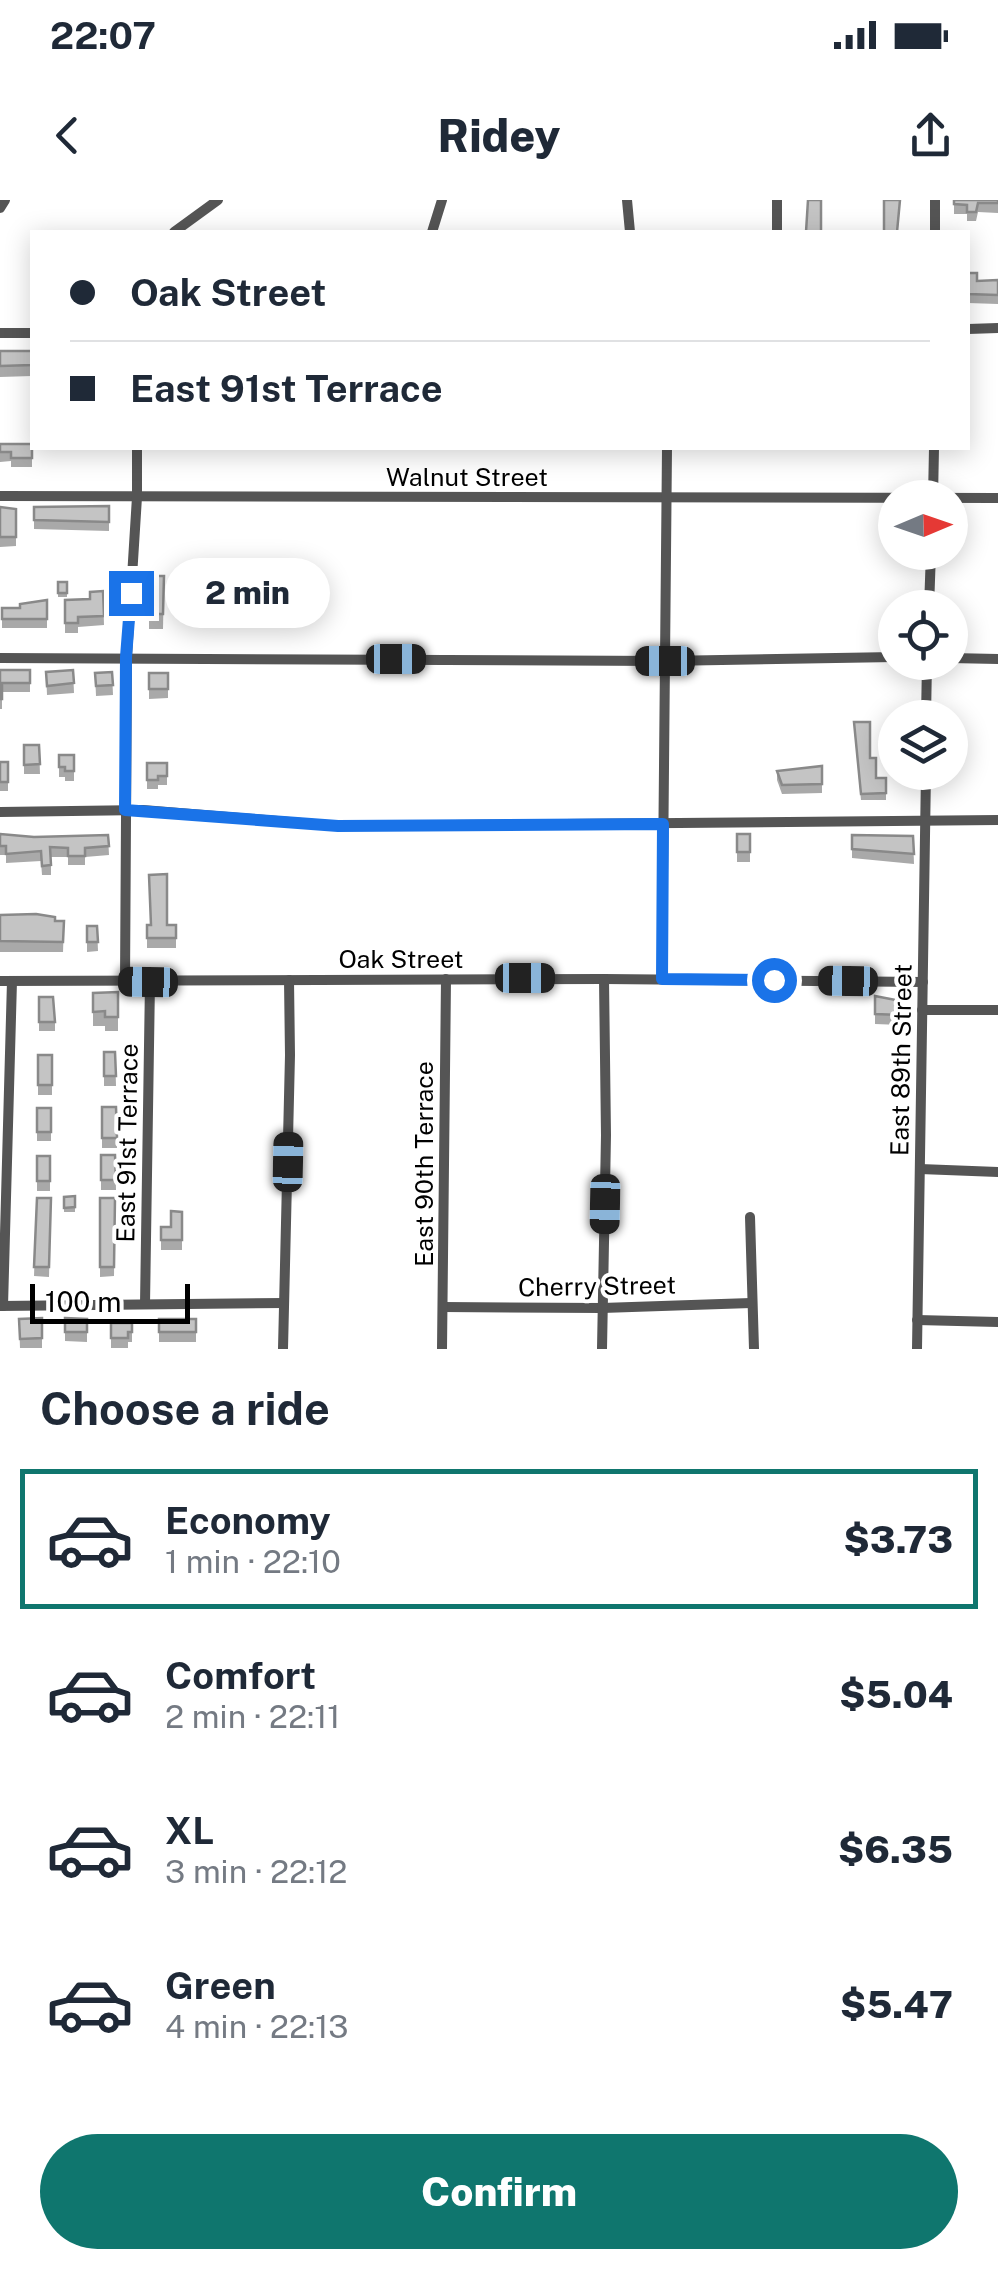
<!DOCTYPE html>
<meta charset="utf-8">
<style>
body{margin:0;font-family:"Public Sans",sans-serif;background:#f2f2f3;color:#1f2937;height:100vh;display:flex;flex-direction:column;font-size:38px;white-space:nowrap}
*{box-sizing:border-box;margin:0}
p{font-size:32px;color:#747a83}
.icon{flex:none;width:55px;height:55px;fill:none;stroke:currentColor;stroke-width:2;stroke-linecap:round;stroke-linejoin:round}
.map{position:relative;height:1149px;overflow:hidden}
.side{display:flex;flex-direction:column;background:#fff;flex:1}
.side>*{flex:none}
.guide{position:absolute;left:30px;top:30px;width:940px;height:220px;border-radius:0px;box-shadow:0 5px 25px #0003;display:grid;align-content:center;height:220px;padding:0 40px;background:#fff}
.needle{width:65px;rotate:88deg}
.fabs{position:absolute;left:878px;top:280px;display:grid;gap:20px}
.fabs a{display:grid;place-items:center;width:90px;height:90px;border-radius:50%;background:#fff;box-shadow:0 5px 25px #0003;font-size:50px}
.scale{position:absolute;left:30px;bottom:25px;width:160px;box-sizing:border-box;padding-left:10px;border:5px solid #000;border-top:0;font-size:28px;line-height:35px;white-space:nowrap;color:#000;-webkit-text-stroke:8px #fff;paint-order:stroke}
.end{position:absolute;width:45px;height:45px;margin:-22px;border:12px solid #1a73e8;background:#fff;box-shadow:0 0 0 5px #fff}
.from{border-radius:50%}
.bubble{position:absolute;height:70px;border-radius:35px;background:#fff;box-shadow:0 5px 25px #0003;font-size:32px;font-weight:800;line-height:70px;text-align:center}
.car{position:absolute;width:30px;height:60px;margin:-30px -15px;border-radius:12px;box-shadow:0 0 8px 2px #0007;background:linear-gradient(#222 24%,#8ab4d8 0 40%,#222 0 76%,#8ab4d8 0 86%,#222 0)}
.guide b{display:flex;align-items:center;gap:35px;height:95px;font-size:38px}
.guide b+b{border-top:2px solid #e0e1e3}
.guide i{width:25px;height:25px;background:#1f2937}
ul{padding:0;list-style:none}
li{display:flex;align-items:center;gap:30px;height:140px;margin:0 20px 15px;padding:0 20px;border:5px solid transparent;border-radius:0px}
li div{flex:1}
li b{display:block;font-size:38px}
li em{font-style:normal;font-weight:800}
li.active{border-color:#0f766e}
li>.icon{width:90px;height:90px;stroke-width:1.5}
h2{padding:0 40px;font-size:45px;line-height:120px}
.primary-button{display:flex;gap:20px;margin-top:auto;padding:20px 40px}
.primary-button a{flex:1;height:115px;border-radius:60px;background:#0f766e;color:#fff;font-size:40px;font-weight:800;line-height:115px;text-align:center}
.status{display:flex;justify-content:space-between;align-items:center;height:70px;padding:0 50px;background:#fff;direction:ltr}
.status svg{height:28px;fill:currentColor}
header{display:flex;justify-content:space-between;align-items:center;height:130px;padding:0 40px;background:#fff;font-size:45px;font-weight:800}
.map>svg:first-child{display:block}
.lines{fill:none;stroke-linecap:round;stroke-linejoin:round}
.minor{stroke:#555;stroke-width:10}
.wall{fill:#a9a9a9}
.building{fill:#c4c4c4;stroke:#898989;stroke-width:2.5}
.route{stroke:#1a73e8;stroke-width:12}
.labels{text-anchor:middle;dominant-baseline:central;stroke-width:8;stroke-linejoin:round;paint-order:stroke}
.street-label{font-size:25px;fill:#000;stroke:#fff}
</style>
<div class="status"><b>22:07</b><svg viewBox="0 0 49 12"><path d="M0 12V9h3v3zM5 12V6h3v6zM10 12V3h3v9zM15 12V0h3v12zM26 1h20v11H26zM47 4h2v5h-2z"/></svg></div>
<header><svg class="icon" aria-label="back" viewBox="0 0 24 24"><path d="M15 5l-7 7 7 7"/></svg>Ridey<svg class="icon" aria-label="share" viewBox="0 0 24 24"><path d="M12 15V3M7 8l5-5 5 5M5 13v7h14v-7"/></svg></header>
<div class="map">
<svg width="998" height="1149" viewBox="0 0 998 1149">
<rect width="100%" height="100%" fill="#fff"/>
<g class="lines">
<g class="minor">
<path d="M627,0L630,32"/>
<path d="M0,8L5,0"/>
<path d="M174,32L218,0"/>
<path d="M432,32L442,0"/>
<path d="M777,32V0"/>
<path d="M935,32V0"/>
<path d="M968,129L998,128"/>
<path d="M0,133H32"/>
<path d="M0,296L998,298"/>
<path d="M933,298L934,248"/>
<path d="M929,408L931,352"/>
<path d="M0,458L665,461L895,457"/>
<path d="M950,458L998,459"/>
<path d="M926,518L927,462"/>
<path d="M0,612L143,610L338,626L998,620"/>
<path d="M662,779L667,248"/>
<path d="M0,781L604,779L923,782"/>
<path d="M125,782L127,457L137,297V248"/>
<path d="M922,810H998"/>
<path d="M920,969L998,972"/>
<path d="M750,1017L754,1149"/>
<path d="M145,1104L150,782"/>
<path d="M0,1106L284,1103"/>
<path d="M3,1106L12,781"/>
<path d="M443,1107L602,1108L751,1103"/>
<path d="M917,1120L998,1122"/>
<path d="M283,1149L290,855L289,780"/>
<path d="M442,1149L446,779"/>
<path d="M602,1149L606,935L604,779"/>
<path d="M917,1149L926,572"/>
</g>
</g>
<g class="wall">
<path d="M954,0H998V13L978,12L976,21H967V14H954Z"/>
<path d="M968,73L977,81L998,80V104L968,103Z"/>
<path d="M0,151H32V176L0,177Z"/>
<path d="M0,244H32V267H11V261L0,262Z"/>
<path d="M109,306V331L34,329V307Z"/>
<path d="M0,307L16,309V346L0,347Z"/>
<path d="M149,376H164L163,429H149Z"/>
<rect x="58" y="382" width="9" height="15"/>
<path d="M103,391L104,425L78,427V433H65V400L90,399Z"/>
<path d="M47,400V428H2V408H20Z"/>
<path d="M0,470H30V492H2V509H0Z"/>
<path d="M73,470L74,493L47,495L46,472Z"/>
<path d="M112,472L113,495L96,496L95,473Z"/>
<path d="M149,473H168V498L149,499Z"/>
<path d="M854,528L870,558L876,578H886V600H861Z"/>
<path d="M24,545H39L40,574H24Z"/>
<path d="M59,555H74V581H65V577H59Z"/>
<rect x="0" y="562" width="8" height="29"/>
<path d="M147,563H167V585H158V589H147Z"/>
<path d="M822,566V593L782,594L777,580V571Z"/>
<path d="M0,634L34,637L108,635L109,655L85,657V665H68V657H51V675H42L41,661L6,663V655H0Z"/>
<rect x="737" y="634" width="13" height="28"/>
<path d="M852,635L913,636L914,664L852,658Z"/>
<path d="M0,715L64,721L63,752H0Z"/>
<rect x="147" y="725" width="29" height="23"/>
<path d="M87,726H97L98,751L87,752Z"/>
<path d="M118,792V831H105V826H93V793Z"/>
<path d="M875,796L901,801V825L875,824Z"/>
<path d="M39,797L55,822V831H39Z"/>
<path d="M104,852H115L116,886H104Z"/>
<rect x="38" y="855" width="14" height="40"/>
<path d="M102,907H116L117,948H102Z"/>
<rect x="37" y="908" width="14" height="33"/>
<path d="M101,955H115L116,990H101Z"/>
<rect x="37" y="956" width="13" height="35"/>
<path d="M75,996V1012H64V997Z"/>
<path d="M37,998H51L49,1077L34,1076Z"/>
<path d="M100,998H115L114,1076L100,1077Z"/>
<path d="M182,1012V1050H161V1027H171Z"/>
<path d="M42,1118V1148H20L19,1119Z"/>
<path d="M65,1118L87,1119V1142L65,1141Z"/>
<rect x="159" y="1119" width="37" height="23"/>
<path d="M111,1123H132V1142H128V1148H111Z"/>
</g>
<g class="building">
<path d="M808,0H821V32H806Z"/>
<path d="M884,0H900L897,32H884Z"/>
<path d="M954,0H998V3H978L976,12H967V5L954,4Z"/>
<path d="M968,73H977V81L998,80V95L968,94Z"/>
<path d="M0,151H32V165L0,166Z"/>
<path d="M0,244H32V258H11V252H0Z"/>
<path d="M109,306V322L34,320V307Z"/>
<path d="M0,307L16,309V337H0Z"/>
<path d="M149,376H164L163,414H149Z"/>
<rect x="58" y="382" width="9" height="11"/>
<path d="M103,391L104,416L78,417V423H65V400L90,399V392Z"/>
<path d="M47,400V419H2V408H20V404Z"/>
<path d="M0,470H30V483H2V499H0Z"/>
<path d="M73,470L74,483L47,486L46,472Z"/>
<path d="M112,472L113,485L96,486L95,473Z"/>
<rect x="149" y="473" width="19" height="16"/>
<path d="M854,522H870V558H876V578H886V593L861,594Z"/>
<path d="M24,545H39L40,564L24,565Z"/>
<path d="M59,555H74V571H65V567H59Z"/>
<rect x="0" y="562" width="8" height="20"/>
<path d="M147,563H167V576H158V580H147Z"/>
<path d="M822,566V584L782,585L777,571Z"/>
<path d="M0,634L34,637L108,635L109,646L85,648V656H68V648L50,647L51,665L42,666L41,651L6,654V646H0Z"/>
<rect x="737" y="634" width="13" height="18"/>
<path d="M852,635L913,636L914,654L852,649Z"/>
<path d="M167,674V725H176V738H147V725H151L149,675Z"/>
<path d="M36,714L55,717V721H64L63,742L0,741V715Z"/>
<path d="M87,726H97L98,742H87Z"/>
<path d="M118,792V817H105V811L93,812V793Z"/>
<path d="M875,796L901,801V815L875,814Z"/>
<path d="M39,797H53L55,822H39Z"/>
<path d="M104,852H115L116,876H104Z"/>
<rect x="38" y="855" width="14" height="30"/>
<path d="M102,907H116L117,938H102Z"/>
<rect x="37" y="908" width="14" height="24"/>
<path d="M101,955H115L116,980H101Z"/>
<rect x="37" y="956" width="13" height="25"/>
<path d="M75,996V1007L64,1008V997Z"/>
<path d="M37,998H51L49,1067H34Z"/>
<path d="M100,998H115L114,1067H100Z"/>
<path d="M171,1011L182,1012V1040H161V1027H171Z"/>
<path d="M42,1118V1138L20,1139L19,1119Z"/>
<path d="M65,1118L87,1119V1132H65Z"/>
<rect x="159" y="1119" width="37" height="13"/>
<path d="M111,1123H132V1132H128V1138H111Z"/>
</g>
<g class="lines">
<path class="route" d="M131,393L126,457L125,610L338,626L663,624L662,779L774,780"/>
</g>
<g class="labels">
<g class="street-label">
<text x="467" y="277">Walnut Street</text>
<text x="401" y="759">Oak Street</text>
<text transform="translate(901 860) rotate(-89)">East 89th Street</text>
<text transform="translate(127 943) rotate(-89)">East 91st Terrace</text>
<text transform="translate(424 964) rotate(-90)">East 90th Terrace</text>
<text transform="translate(597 1086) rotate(-1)">Cherry Street</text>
</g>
</g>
</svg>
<div class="fabs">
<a><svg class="needle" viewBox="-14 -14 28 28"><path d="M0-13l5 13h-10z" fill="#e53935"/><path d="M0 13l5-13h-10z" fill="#747a83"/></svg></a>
<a><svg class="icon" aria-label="locate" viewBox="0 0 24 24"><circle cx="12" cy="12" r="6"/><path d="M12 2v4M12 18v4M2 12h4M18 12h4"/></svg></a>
<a><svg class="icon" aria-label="layers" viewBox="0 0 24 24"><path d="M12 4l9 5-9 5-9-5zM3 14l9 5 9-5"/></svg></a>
</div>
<div class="scale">100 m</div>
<i class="end from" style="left:774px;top:780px"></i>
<i class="end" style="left:131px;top:393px"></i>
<div class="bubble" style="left:165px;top:358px;width:165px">2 min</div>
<i class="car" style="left:396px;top:459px;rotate:90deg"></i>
<i class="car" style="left:665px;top:461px;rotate:270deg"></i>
<i class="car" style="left:525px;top:778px;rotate:90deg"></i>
<i class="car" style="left:848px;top:781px;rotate:271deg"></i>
<i class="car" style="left:148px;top:782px;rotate:271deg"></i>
<i class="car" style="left:288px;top:962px;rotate:1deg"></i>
<i class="car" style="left:605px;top:1004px;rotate:181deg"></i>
<div class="guide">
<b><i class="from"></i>Oak Street</b>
<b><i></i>East 91st Terrace</b>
</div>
</div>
<section class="side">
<h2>Choose a ride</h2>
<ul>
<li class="active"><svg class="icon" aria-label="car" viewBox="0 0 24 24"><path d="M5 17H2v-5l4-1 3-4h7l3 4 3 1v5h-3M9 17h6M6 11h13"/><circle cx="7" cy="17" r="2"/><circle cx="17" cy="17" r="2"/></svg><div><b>Economy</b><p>1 min · 22:10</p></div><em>$3.73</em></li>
<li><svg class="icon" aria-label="car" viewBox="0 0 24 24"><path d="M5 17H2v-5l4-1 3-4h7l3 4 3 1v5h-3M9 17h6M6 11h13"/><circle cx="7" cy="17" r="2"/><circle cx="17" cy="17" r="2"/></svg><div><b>Comfort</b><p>2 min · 22:11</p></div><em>$5.04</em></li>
<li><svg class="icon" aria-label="car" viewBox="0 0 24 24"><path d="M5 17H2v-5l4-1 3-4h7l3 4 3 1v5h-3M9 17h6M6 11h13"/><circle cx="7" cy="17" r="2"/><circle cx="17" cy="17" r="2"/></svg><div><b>XL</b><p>3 min · 22:12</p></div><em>$6.35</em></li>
<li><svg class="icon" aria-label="car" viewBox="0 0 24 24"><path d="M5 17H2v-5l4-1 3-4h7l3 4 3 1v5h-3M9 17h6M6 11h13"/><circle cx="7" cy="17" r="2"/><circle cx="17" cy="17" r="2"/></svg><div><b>Green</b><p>4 min · 22:13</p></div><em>$5.47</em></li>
</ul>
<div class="primary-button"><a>Confirm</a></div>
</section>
